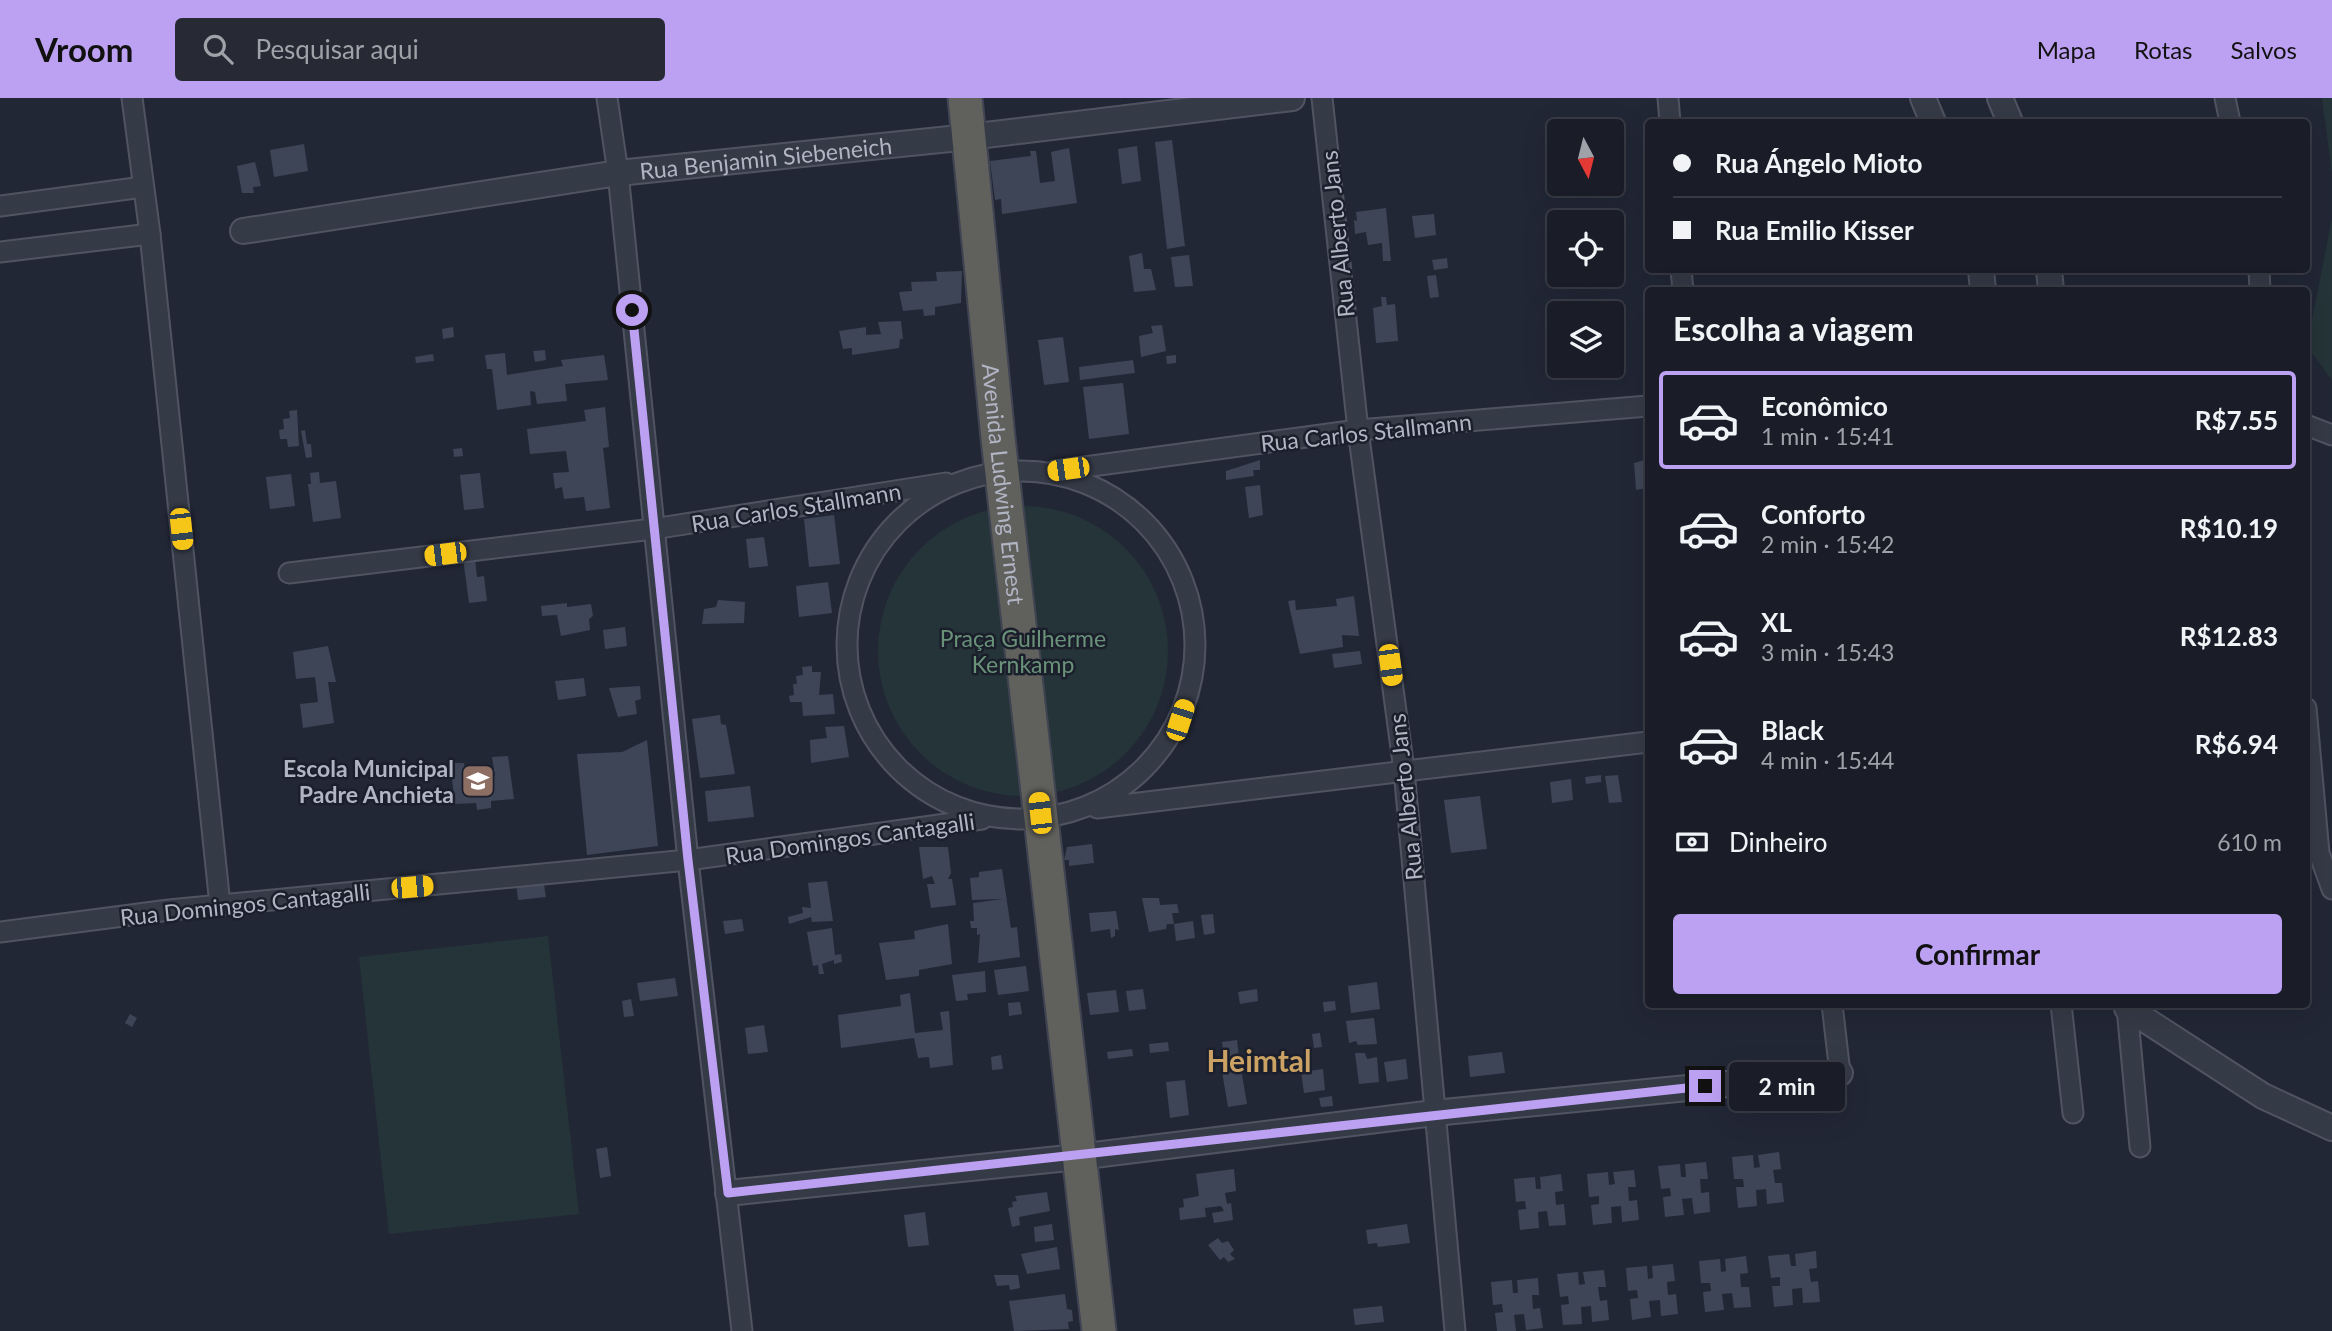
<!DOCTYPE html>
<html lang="pt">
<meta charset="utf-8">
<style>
body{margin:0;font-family:Lato,sans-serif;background:#272a34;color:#f1f3f6;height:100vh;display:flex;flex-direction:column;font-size:26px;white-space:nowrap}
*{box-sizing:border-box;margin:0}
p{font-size:23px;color:#9fa2a8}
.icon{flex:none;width:38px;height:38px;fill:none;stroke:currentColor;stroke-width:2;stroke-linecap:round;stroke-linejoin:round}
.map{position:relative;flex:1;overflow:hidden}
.side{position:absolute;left:1645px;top:189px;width:665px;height:721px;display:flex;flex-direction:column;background:#1a1d28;border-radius:7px;box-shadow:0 7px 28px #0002,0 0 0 2px #383b45}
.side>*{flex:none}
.top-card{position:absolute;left:1645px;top:21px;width:665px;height:154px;border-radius:7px;box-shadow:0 7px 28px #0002,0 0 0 2px #383b45;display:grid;align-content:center;height:154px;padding:0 28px;background:#1a1d28}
.needle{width:46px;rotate:173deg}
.buttons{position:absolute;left:1547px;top:21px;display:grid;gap:14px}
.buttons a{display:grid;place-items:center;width:77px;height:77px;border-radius:7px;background:#1a1d28;box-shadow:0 7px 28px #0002,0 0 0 2px #383b45;font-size:35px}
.end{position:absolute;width:32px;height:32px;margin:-16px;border:9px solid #bca0f2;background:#111;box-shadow:0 0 0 4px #111}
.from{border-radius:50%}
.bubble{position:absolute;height:49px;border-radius:7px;background:#1a1d28;box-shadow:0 7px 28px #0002,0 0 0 2px #383b45;font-size:23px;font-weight:700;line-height:49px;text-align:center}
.car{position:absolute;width:21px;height:42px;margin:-21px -10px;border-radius:9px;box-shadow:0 0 5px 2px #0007;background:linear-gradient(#f5c518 24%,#345 0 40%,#f5c518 0 76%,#345 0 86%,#f5c518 0)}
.top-card b{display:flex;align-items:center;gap:24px;height:66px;font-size:26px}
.top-card b+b{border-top:2px solid #383b45}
.top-card i{width:18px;height:18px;background:#f1f3f6}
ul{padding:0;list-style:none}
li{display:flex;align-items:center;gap:21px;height:98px;margin:0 14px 10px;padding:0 14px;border:4px solid transparent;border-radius:7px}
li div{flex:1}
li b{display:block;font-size:26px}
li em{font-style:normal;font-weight:700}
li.active{border-color:#bca0f2}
li>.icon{width:63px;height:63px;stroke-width:1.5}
h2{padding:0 28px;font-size:32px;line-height:84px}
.pay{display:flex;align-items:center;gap:18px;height:77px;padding:0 28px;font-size:26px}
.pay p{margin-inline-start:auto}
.button{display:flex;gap:14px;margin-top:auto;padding:14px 28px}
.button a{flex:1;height:80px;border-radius:7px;background:#bca0f2;color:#111;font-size:28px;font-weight:700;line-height:80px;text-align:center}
header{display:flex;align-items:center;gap:42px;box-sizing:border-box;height:98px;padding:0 35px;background:#bca0f2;color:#111}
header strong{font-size:33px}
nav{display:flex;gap:38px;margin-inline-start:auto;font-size:24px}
.search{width:490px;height:63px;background:#272a34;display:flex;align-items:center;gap:18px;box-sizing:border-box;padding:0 24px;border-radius:7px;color:#9fa2a8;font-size:26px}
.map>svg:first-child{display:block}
.green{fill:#253438}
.building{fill:#3e4556}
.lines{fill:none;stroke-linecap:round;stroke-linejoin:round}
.minor-casing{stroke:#505462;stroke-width:23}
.tertiary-casing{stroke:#505462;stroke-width:28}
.trunk-casing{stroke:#404452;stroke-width:37}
.minor{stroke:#353a47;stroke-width:19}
.tertiary{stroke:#353a47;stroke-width:24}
.trunk{stroke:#60605d;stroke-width:33}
.route{stroke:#bca0f2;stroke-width:9}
.labels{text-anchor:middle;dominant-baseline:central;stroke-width:5;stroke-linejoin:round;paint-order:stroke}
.street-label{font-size:23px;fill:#b0b4c3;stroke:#1b1f2c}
.park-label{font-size:23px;fill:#699279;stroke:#1b1f2c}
.poi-label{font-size:23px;font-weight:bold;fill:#b0b4c3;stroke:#1b1f2c;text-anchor:end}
.district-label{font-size:30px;font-weight:bold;fill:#cba263;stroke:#1b1f2c}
</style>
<header>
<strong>Vroom</strong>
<div class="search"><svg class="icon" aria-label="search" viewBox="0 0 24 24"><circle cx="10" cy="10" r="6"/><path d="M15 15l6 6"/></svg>Pesquisar aqui</div>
<nav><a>Mapa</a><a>Rotas</a><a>Salvos</a></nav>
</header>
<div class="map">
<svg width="2332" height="1233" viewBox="0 0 2332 1233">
<rect width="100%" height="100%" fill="#222736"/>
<g class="green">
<path d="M2322,0H2332V76Z"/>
<path d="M2332,120V282L2307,248Z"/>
<circle cx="1023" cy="553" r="145"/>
<path d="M548,838L579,1116L389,1136L359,859Z"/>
</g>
<g class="building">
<path d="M1172,42L1185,148L1167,151L1155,44Z"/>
<path d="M304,46L308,73L274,79L270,52Z"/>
<path d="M1137,48L1141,83L1122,86L1118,51Z"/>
<path d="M1069,50L1077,105L1002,116L1001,101L995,102L990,63L1031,58L1030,53H1036L1040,85L1055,83L1051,54Z"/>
<path d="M255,64L261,88L253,89L254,95H242L237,68Z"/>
<path d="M1386,110L1391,163H1383L1382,145L1368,147L1366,134L1355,136L1354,122L1357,123L1356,114Z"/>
<path d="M1434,116L1436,137L1415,140L1412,118Z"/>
<path d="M1142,155L1144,171H1151L1156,192L1134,194L1129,158Z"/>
<path d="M1189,157L1193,188L1175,189L1171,159Z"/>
<path d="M1447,160L1448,170L1434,172L1432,162Z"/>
<path d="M962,173L961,205L935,209V217L924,218L923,211L903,213L899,194L912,193L911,184L937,183L936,174Z"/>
<path d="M1436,177L1439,199L1430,200L1427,178Z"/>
<path d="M1381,199H1386L1387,207L1395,206L1398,243L1376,245L1373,210L1382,208Z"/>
<path d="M901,223L903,241H900L899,250L852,257V250L843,251L839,233L866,229V237L881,236L878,224Z"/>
<path d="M1162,227L1166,253L1141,259L1139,238L1153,235L1151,228Z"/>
<path d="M453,229L454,239L443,241L442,231Z"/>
<path d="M1063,239L1069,284L1044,287L1038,242Z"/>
<path d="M545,252L546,262L535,264L533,253Z"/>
<path d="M505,255L507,277L563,268L561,262L604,257L608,282L565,286L567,303L537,306L535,294L530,293L531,307L497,312L492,271H487L485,257Z"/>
<path d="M433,256L434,263L416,265L415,259Z"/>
<path d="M1176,257V265L1167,266L1166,258Z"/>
<path d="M1133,262L1135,275L1080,282L1079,269Z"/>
<path d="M1123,285L1129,336L1089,341L1083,289Z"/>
<path d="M605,309L609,349L603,350L610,410L586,413L584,399L564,401L562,389L555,391L553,375L569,374L566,353L530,356L527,331L586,323L584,312Z"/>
<path d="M297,312L299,348L288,349L287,341H280L279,332L284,331L283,321L290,320L289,313Z"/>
<path d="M305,332L307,346H311L312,359L306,360L301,333Z"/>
<path d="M462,350L463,358L454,359L453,351Z"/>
<path d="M1648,361V390L1636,392L1634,365Z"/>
<path d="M1260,362V372H1253L1254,378L1226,382V373Z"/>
<path d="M319,374L320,385L336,383L341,420L313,424L308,386H311L310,375Z"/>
<path d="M480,375L484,410L464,412L460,377Z"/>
<path d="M291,376L295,408L270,411L266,379Z"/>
<path d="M1260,387L1263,417L1249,420L1245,389Z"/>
<path d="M834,417L840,466L809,469L804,421Z"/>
<path d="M764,439L768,468L749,470L746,441Z"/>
<path d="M463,460H475L477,479L484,478L487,503L469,505Z"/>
<path d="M828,484L832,515L799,519L796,488Z"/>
<path d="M1354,498L1359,538L1342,537L1343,549L1300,556L1288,503L1295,502L1296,512L1337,508L1336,501Z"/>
<path d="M718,502L745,504L744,525L702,526L704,511L716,509Z"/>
<path d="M567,505V509L591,506L593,518L589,521L590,532L561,538L557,517L542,518L541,508Z"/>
<path d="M625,529L627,548L605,551L603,532Z"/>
<path d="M328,548L336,584H328L334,625L303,630L300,606L318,604L315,579L296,581L293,554Z"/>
<path d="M1360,553L1362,566L1334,570L1332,556Z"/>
<path d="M812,568V574H821L819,597L833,596L835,616L803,618L802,604H790L789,598L794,597L793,586H797L796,578L803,577L802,569Z"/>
<path d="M584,580L586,598L558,602L555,583Z"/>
<path d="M640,588L641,601L635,603L637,616L618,619L609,590Z"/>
<path d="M720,617L721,626L726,627L735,676L700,680L692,621Z"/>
<path d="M844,628L849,659L811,665L810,642L827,640L825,629Z"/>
<path d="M647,642L658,748L587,757L577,656L622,654Z"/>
<path d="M508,658L514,701L491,703V710L477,712L476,705L455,706L450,665H464L467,682L495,678L492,659Z"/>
<path d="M1601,677V684L1586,686L1585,679Z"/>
<path d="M1618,677L1622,704L1609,705L1605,678Z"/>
<path d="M1571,681L1573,702L1552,705L1550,684Z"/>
<path d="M750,688L754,719L708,724L705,693Z"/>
<path d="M1480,698L1487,751L1451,755L1444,702Z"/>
<path d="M1092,746L1094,765L1069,768V762H1064L1067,749Z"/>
<path d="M919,749H948L951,775L948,781H952L956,807L931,810L927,786H935L932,778L923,781Z"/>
<path d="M1002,771L1011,830L1017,829L1020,859L978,865L980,836L977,837V830H971L970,823H974L973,805L1003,801L972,802L970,780L979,779V774Z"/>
<path d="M543,781L546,799L518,802L516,784Z"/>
<path d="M827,783L833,823L812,824L811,819L789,826L788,819L803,815L802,809L811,810L808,785Z"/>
<path d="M1142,800H1159L1160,807L1177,806L1179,815H1172L1174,826H1167L1166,831L1149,834Z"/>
<path d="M1116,813L1119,832L1115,831V838L1111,840L1110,831L1091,834L1089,815Z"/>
<path d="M1213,816L1215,835L1204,837L1201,817Z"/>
<path d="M742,821L744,833L725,836L723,823Z"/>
<path d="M1193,823L1195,840L1176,843L1174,826Z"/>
<path d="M948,826L952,866L919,872V878L886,882L879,845L915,841L914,833Z"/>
<path d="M832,830L835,857L841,856L842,864L834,866V862L822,866L824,876H819L818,867L813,868L807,834Z"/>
<path d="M1026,868L1029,893L998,897L994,872Z"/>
<path d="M985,873L986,894L967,896L968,902L956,903L952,877Z"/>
<path d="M675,880L678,898L640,903L637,885Z"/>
<path d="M1377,884L1380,911L1351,915L1348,888Z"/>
<path d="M1143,891L1146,911L1129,913L1126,893Z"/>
<path d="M1257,891L1258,903L1240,906L1238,894Z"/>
<path d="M1116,892L1119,914L1090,917L1087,895Z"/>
<path d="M910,895L915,935L943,932L940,914L949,913L953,967L930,970L929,959L918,960L914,940L841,950L838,917L901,908L900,897Z"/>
<path d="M631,901L634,918L624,919L622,903Z"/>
<path d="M1335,903L1336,912L1324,914L1323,904Z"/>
<path d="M1020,904L1022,916L1009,918L1008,905Z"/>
<path d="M130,916L137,920L132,929L125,925Z"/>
<path d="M1374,920L1377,946L1358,947L1356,943L1349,945L1346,923Z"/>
<path d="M764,927L768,954L748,956L745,930Z"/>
<path d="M1320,935L1322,949L1314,950L1312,936Z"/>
<path d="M1237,942L1239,959L1224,961L1222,944Z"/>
<path d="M1168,944L1169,953L1150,955L1149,946Z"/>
<path d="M1132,951L1133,958L1108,961L1107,954Z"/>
<path d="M1502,954L1505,975L1470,979L1468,958Z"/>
<path d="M1355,955H1365L1367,961L1377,959L1379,984L1359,986Z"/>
<path d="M1001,957L1003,971L992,972L991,959Z"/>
<path d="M1406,961L1408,981L1387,984L1384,964Z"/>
<path d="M1233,964L1234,971H1241L1247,1006L1228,1009L1222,974L1228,971L1226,965Z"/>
<path d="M1323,971L1325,992L1304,995L1301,974Z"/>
<path d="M1185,982L1189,1017L1170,1020L1166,984Z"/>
<path d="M1332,998L1333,1008L1321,1009L1319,1000Z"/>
<path d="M607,1049L611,1078L600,1080L596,1051Z"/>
<path d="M1779,1054L1781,1071L1773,1072L1775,1085H1782L1784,1104L1767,1106L1766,1091L1756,1092L1757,1108L1738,1110L1736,1089H1744L1743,1081H1734L1732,1059L1753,1057L1754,1070L1760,1069L1758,1057Z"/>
<path d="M1706,1064L1708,1081H1700L1701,1095L1709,1094L1710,1114L1694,1116L1692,1100L1682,1101L1684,1117L1665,1119L1663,1099L1671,1098L1670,1090L1661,1091L1658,1068L1680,1066L1681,1079H1686L1685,1066Z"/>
<path d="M1234,1071L1236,1093L1225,1095L1227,1106L1231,1105L1233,1122L1214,1125L1212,1115L1224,1113L1221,1108L1205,1110L1206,1119L1180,1122L1179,1110L1184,1109L1183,1101L1199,1098L1196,1076Z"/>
<path d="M1634,1072L1636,1089H1628L1629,1103L1637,1102L1639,1122L1622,1124L1621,1108L1611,1109L1612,1125L1593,1127L1591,1107L1599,1106V1098L1589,1099L1587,1076L1608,1074L1609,1087L1615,1086L1613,1074Z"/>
<path d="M1561,1076L1563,1093L1555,1094L1556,1107L1564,1106L1566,1127L1549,1128L1547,1113L1538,1114L1539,1130L1520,1132L1518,1112L1526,1111L1525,1103L1516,1104L1514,1081L1535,1079L1536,1091H1541L1540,1079Z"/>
<path d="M1047,1094L1050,1113L1019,1119L1020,1127L1012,1129L1008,1110L1013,1109L1012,1104L1017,1103L1015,1098Z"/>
<path d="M925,1114L929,1147L908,1149L904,1117Z"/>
<path d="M1052,1126L1054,1142L1035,1144L1034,1129Z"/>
<path d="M1407,1126L1410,1145L1378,1149L1377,1145L1368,1146L1366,1132Z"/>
<path d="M1218,1140L1222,1145L1228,1143L1234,1152L1230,1156L1235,1161L1228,1164L1224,1159L1220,1162L1208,1147Z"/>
<path d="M1057,1149L1060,1171L1027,1176L1021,1156Z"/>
<path d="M1816,1153L1817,1170L1809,1171L1811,1184L1818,1183L1820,1204L1803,1205L1802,1190L1792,1191L1793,1207L1774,1209L1772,1188H1780V1179L1771,1180L1768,1158L1789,1156L1791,1168H1796L1795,1156Z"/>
<path d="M1746,1158L1748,1175L1740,1176L1741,1189H1749L1751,1209L1734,1210L1732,1195L1722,1196L1724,1212L1705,1214L1703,1194L1711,1193L1710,1185H1701L1699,1163L1720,1161L1721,1174L1726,1173L1725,1161Z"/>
<path d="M1673,1166L1675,1183L1667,1184L1668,1197L1676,1196L1678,1216L1661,1218L1660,1202L1649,1203L1651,1219L1632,1222L1630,1201L1638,1200L1637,1192L1628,1193L1626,1170L1647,1168L1648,1181L1653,1180L1652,1168Z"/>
<path d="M1604,1172L1606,1189H1598L1600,1203L1607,1202L1609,1222L1592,1224L1591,1208L1581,1209L1582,1226L1563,1227L1561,1207L1569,1206L1568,1198L1560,1199L1557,1176L1578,1174L1579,1187L1585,1186L1583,1174Z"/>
<path d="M994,1177H1018L1020,1190L1010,1192L1009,1187L997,1188Z"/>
<path d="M1538,1180L1539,1197H1532L1533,1211L1540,1210L1543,1230L1526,1232L1524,1216L1514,1217L1516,1233H1497L1495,1215L1503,1214L1502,1206L1493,1207L1491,1184L1512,1182L1513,1195H1518L1517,1182Z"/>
<path d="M1065,1196L1067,1211L1072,1212L1073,1223L1068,1224L1069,1231L1014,1233L1009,1203Z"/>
<path d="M1382,1208L1384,1224L1355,1227L1353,1211Z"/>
</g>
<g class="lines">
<defs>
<g id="minor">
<path d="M132,0L150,136L220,807"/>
<path d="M607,0L618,75L688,762L742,1233"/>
<path d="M1322,0L1358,332L1404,672L1455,1233"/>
<path d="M1668,0L1670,24"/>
<path d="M2225,0L2230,24"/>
<path d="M0,108L143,89"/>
<path d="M0,154L150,136"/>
<path d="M1681,172L1683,192"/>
<path d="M2259,172L2260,192"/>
<path d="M2306,327L2332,337"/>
<circle cx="1021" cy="547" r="174"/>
<path d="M1055,373L1358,332L1648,308"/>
<path d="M289,475L653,431L946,385"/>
<path d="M2306,610L2319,755L2332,791"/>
<path d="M1097,710L1648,644"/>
<path d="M0,834L169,812L688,762L982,721"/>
<path d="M1832,906L1840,975"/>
<path d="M2061,906L2073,1015"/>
<path d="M2127,910L2140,1049"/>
</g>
<g id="tertiary">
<path d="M1923,0L1933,24"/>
<path d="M2000,0L2010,24"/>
<path id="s1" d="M243,133L618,75L969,39L1292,0"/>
<path d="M1981,172L1983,192"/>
<path d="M2049,172L2051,192"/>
<path d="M2127,906V910L2263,998L2332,1030"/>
<path d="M728,1095L1078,1059L1434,1015L1840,975"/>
</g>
<g id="trunk">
<path id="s2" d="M965,0L998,340L1099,1233"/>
</g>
</defs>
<use href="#minor" class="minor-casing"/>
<use href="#tertiary" class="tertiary-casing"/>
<use href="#trunk" class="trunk-casing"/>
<use href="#minor" class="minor"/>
<use href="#tertiary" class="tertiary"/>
<use href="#trunk" class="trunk"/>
</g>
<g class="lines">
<path class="route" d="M632,212L688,762L728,1095C1054,1061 1379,1022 1705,988"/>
</g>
<defs>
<symbol id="school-square" viewBox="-11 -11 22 22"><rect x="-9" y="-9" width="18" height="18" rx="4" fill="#8d6e63" stroke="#1b1f2c"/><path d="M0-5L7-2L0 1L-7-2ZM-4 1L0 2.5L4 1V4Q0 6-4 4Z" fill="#fff"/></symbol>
</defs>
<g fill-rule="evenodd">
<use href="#school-square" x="459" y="664" width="38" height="38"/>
</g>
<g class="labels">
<g class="street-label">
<text stroke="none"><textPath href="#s1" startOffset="528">Rua Benjamin Siebeneich</textPath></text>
<text transform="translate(1337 136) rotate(-96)">Rua Alberto Jans</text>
<text transform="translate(1366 334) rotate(-6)">Rua Carlos Stallmann</text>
<text stroke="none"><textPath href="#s2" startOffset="388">Avenida Ludwing Ernest</textPath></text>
<text transform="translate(796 409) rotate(-9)">Rua Carlos Stallmann</text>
<text transform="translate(1405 699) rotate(-96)">Rua Alberto Jans</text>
<text transform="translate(850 740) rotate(-8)">Rua Domingos Cantagalli</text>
<text transform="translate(245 806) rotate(-6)">Rua Domingos Cantagalli</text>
</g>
<g class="park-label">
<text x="1023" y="540">Praça Guilherme<tspan x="1023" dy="26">Kernkamp</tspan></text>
</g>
<g class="poi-label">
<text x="454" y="670">Escola Municipal<tspan x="454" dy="26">Padre Anchieta</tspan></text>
</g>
<g class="district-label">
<text x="1259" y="962">Heimtal</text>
</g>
</g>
</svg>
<div class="buttons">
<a><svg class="needle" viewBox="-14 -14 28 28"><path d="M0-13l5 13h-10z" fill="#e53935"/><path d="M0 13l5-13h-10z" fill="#9fa2a8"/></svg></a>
<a><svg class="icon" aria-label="locate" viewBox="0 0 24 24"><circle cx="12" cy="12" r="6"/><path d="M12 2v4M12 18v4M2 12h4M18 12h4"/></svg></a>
<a><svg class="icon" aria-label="layers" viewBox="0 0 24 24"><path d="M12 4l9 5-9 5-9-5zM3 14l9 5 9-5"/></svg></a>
</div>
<i class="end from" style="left:632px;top:212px"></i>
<i class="end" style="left:1705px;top:988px"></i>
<div class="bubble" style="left:1729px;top:964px;width:116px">2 min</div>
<i class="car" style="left:1068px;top:371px;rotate:262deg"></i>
<i class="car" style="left:181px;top:431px;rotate:174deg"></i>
<i class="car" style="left:445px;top:456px;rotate:263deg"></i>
<i class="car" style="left:1390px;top:567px;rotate:172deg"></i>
<i class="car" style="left:1180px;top:622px;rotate:18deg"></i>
<i class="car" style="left:1040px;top:715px;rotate:354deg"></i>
<i class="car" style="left:412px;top:789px;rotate:85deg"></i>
<div class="top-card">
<b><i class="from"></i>Rua Ángelo Mioto</b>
<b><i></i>Rua Emilio Kisser</b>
</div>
<section class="side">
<h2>Escolha a viagem</h2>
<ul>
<li class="active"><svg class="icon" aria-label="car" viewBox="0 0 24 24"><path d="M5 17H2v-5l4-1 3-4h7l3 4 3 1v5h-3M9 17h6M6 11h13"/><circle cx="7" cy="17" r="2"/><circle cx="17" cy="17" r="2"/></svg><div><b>Econômico</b><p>1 min · 15:41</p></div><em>R$7.55</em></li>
<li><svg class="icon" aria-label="car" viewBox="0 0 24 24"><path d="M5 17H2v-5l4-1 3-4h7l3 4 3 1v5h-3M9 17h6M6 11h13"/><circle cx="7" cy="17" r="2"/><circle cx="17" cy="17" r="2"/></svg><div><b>Conforto</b><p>2 min · 15:42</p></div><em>R$10.19</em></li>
<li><svg class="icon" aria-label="car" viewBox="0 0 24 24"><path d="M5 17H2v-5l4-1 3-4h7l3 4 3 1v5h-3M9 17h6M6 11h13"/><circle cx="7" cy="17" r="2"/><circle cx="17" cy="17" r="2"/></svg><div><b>XL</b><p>3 min · 15:43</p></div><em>R$12.83</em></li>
<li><svg class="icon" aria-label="car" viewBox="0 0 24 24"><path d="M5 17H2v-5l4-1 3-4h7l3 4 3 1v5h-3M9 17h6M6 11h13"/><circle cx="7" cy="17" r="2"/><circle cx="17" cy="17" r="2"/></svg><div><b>Black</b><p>4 min · 15:44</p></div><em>R$6.94</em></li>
</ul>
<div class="pay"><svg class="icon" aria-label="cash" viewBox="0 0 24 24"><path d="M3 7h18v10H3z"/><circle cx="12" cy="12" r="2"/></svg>Dinheiro<p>610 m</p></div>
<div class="button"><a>Confirmar</a></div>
</section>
</div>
